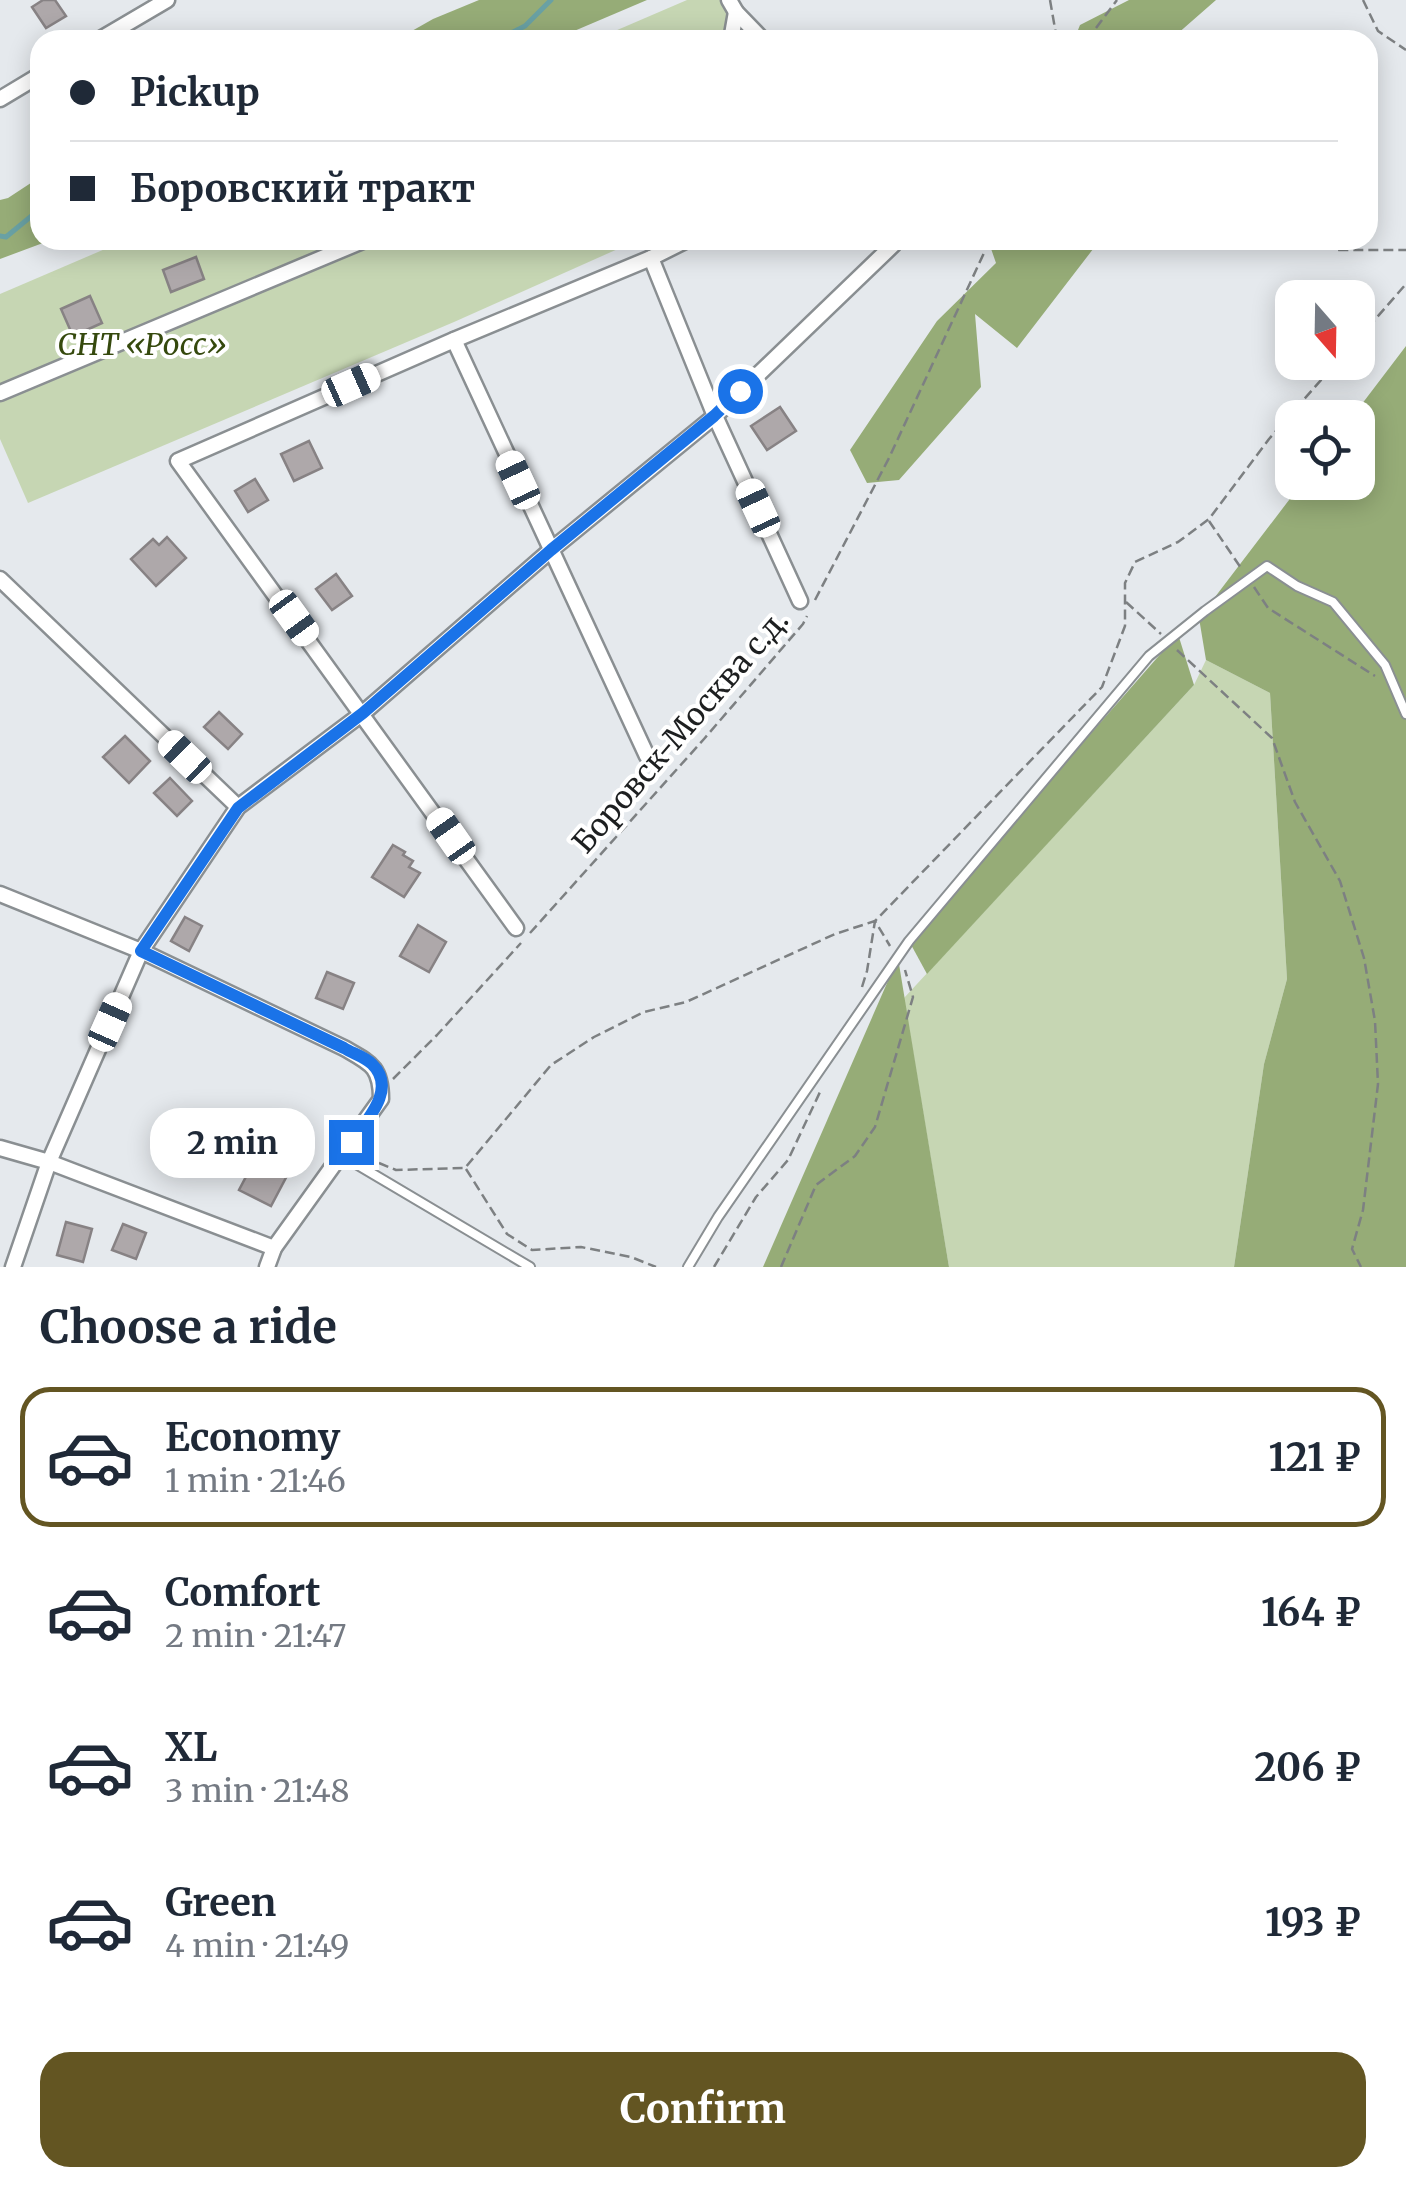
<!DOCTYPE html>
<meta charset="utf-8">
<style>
body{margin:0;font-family:Merriweather,serif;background:#f2f2f3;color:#1f2937;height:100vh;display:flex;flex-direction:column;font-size:38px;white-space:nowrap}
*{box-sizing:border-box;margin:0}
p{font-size:32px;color:#747a83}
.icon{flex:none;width:55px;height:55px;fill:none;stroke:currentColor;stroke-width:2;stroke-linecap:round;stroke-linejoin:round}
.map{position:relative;height:1267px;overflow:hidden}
.sheet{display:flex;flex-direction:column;background:#fff;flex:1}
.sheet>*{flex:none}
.hud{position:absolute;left:30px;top:30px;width:1348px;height:220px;border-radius:30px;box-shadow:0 5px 25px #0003;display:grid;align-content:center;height:220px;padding:0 40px;background:#fff}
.needle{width:65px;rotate:160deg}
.fabs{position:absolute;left:1275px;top:280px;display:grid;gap:20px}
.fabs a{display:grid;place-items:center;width:100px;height:100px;border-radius:20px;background:#fff;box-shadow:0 5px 25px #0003;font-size:50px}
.end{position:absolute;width:45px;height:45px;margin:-22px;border:12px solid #1a73e8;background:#fff;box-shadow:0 0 0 5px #fff}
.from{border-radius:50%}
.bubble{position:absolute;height:70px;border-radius:30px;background:#fff;box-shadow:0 5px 25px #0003;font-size:32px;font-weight:700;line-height:70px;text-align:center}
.car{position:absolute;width:30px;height:60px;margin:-30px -15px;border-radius:12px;box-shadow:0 0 8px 2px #0007;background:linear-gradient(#fff 24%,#345 0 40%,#fff 0 76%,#345 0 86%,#fff 0)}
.hud b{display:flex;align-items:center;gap:35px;height:95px;font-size:38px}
.hud b+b{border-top:2px solid #e0e1e3}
.hud i{width:25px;height:25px;background:#1f2937}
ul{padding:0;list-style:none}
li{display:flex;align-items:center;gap:30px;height:140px;margin:0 20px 15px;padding:0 20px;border:5px solid transparent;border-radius:30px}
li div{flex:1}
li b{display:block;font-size:38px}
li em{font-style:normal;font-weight:700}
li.selected{border-color:#635522}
li>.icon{width:90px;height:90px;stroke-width:1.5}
h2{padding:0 40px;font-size:45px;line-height:120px}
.action{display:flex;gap:20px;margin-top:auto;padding:20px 40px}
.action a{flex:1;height:115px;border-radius:30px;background:#635522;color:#fff;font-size:40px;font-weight:700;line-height:115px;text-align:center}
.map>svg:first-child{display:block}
.green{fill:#c6d6b3}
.forest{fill:#96ac77}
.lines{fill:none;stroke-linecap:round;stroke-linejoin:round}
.stream{stroke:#69a1a4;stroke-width:5}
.building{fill:#aea8aa;stroke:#878284;stroke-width:2.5}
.lane-casing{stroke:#8a8f92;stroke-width:12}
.street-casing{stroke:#8a8f92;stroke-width:19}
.path{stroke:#7d8082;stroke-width:2.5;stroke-dasharray:10 5;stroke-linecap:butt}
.lane{stroke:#fff;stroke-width:8}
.street{stroke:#fff;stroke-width:14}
.route{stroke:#1a73e8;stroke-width:12}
.labels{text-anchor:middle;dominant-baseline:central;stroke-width:8;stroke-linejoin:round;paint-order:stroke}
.park-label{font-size:30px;font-style:italic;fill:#35490d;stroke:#fff}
.street-label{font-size:30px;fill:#1d1f20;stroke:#fff}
</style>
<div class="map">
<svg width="1406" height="1267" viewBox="0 0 1406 1267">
<rect width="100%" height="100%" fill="#e5e9ed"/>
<g class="green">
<path d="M687,0H730L741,40H594Z"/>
<path d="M126,240H638L454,322L28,503L0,439V294Z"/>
<path d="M1206,660L1270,693L1287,979L1264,1064L1234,1267H949L904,998L1194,685Z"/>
</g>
<g class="forest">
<path d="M479,0H647L553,40H396L433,19Z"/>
<path d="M1129,0H1216L1176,35L1178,40H1074L1080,25Z"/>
<path d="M40,177V240H51L0,259V200L8,198Z"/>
<path d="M988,240H1100L1017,348L975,314L981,387L899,480L867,483L850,450L937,321L996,263Z"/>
<path d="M1406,346V1267H1234L1264,1064L1287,979L1270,693L1206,660L1199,618L1302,483L1358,482V418L1352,417Z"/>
<path d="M1178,634L1194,685L927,974L909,941Z"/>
<path d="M898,958L949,1267H763Z"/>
</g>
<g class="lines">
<g class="stream">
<path d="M497,40L525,26L551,0"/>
<path d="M0,236L6,237L40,209"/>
</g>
</g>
<g class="building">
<path d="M43,0H55L66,16L46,28L32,7Z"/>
<path d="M196,257L204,279L171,292L163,270Z"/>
<path d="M90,296L102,323L73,336L61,309Z"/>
<path d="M780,407L796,431L767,450L751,426Z"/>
<path d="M309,441L322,468L294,481L281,454Z"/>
<path d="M255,479L268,500L248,512L235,491Z"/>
<path d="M167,537L186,558L156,586L131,559L153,539L159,545Z"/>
<path d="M336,574L352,596L332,610L316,589Z"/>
<path d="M219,712L242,734L228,749L204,727Z"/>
<path d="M125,736L150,761L129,783L103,757Z"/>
<path d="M170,778L192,801L177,816L154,793Z"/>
<path d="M393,845L405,852L403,855L413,861L409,867L420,873L404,897L372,877Z"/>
<path d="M185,917L202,926L189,951L171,941Z"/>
<path d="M418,925L446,942L429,972L400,956Z"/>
<path d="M327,972L354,983L343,1009L316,998Z"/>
<path d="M258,1154L290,1170L271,1206L239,1190Z"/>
<path d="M66,1222L92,1229L83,1262L57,1255Z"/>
<path d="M123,1224L146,1233L136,1259L112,1250Z"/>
</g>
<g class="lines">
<defs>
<g id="lane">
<path d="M341,1155L530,1267"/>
<path d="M688,1267L718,1217L909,941L1149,656L1205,611L1267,566L1297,586L1333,602L1385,665L1406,714"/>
</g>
<g id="street">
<path d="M729,0L736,12L763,40"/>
<path d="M99,40L167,0"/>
<path d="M731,40L736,12"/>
<path d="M0,99L40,75"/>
<path d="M651,258L715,416L800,601"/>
<path d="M454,340L647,756"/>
<path d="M0,393L365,240"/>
<path d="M0,579L238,807"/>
<path d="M0,894L141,951L344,1048C370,1063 381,1066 381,1099L274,1248L267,1267"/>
<path d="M516,928L178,461L454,340L651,258L687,240"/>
<path d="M0,1148L49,1162L274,1248"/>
<path d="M13,1267L49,1162L141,951L238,807L363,713L551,550L715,416L894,244L891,240"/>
</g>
</defs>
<use href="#lane" class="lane-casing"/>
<use href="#street" class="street-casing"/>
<g class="path">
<path d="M1050,0L1057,40"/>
<path d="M1363,0L1378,31L1406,50"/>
<path d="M1087,40L1117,0"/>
<path d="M1310,240L1339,250H1406"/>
<path d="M1358,339L1406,284"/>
<path d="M1209,521L1241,568"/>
<path d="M1254,587L1268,608L1375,676"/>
<path d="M815,600L889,458L990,240"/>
<path d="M1126,602L1161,634"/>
<path d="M1177,650L1272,738L1295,802L1340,881L1364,958L1375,1021L1378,1084L1363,1210L1352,1249L1361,1267"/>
<path d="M530,933L704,739L803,624L807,616"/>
<path d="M862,987L867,971L875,921L1102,687L1125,626V583L1135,562L1178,542L1209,519L1269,439L1337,362"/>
<path d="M393,1079L437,1035L521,943"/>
<path d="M379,1163L396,1170L465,1168L551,1065L594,1037L644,1012L686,1002L835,934L875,921L890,946"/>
<path d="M466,1169L507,1234L532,1250L581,1247L631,1257L656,1267"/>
<path d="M714,1267L756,1197L788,1160L820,1092"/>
<path d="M781,1267L816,1185L855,1156L875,1127L913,997L905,970"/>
</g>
<use href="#lane" class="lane"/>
<use href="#street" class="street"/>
</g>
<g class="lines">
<path class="route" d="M351,1142C366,1121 398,1089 372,1064C365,1057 352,1053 344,1048L141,951L238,808L363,713L551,550L714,416L740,391"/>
</g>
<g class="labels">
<g class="park-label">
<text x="142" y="344">СНТ «Росс»</text>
</g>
<g class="street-label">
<text transform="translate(680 731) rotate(-49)">Боровск-Москва с.д.</text>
</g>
</g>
</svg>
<div class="fabs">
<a><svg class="needle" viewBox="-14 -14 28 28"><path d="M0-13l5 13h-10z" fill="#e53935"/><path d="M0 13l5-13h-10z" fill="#747a83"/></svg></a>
<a><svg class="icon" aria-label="locate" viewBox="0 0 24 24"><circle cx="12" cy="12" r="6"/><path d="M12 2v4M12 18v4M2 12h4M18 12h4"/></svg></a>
</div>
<i class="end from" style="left:740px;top:391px"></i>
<i class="end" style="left:351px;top:1142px"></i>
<div class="bubble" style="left:150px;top:1108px;width:165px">2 min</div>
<i class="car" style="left:351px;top:385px;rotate:66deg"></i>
<i class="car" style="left:518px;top:480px;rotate:335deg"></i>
<i class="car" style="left:758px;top:508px;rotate:335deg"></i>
<i class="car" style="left:294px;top:618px;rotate:144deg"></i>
<i class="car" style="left:185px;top:757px;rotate:314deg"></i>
<i class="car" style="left:451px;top:836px;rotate:325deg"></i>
<i class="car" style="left:110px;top:1022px;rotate:24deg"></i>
<div class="hud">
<b><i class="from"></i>Pickup</b>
<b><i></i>Боровский тракт</b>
</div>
</div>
<section class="sheet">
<h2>Choose a ride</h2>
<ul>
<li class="selected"><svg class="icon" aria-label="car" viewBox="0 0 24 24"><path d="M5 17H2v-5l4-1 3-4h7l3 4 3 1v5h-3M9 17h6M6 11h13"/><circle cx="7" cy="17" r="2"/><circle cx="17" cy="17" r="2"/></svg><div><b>Economy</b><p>1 min · 21:46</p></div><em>121 ₽</em></li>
<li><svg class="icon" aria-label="car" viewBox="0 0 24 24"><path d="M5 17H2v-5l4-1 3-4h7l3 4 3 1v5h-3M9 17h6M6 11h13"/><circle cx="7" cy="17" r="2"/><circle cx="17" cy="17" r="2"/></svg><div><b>Comfort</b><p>2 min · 21:47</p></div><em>164 ₽</em></li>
<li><svg class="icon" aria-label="car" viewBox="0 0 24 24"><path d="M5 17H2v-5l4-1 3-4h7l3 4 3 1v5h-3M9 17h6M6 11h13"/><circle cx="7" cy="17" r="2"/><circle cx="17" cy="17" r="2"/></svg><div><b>XL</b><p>3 min · 21:48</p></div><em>206 ₽</em></li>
<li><svg class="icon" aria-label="car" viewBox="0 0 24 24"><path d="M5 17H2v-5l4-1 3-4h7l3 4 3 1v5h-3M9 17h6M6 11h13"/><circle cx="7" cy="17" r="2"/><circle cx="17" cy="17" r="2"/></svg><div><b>Green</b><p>4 min · 21:49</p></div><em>193 ₽</em></li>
</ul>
<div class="action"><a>Confirm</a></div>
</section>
